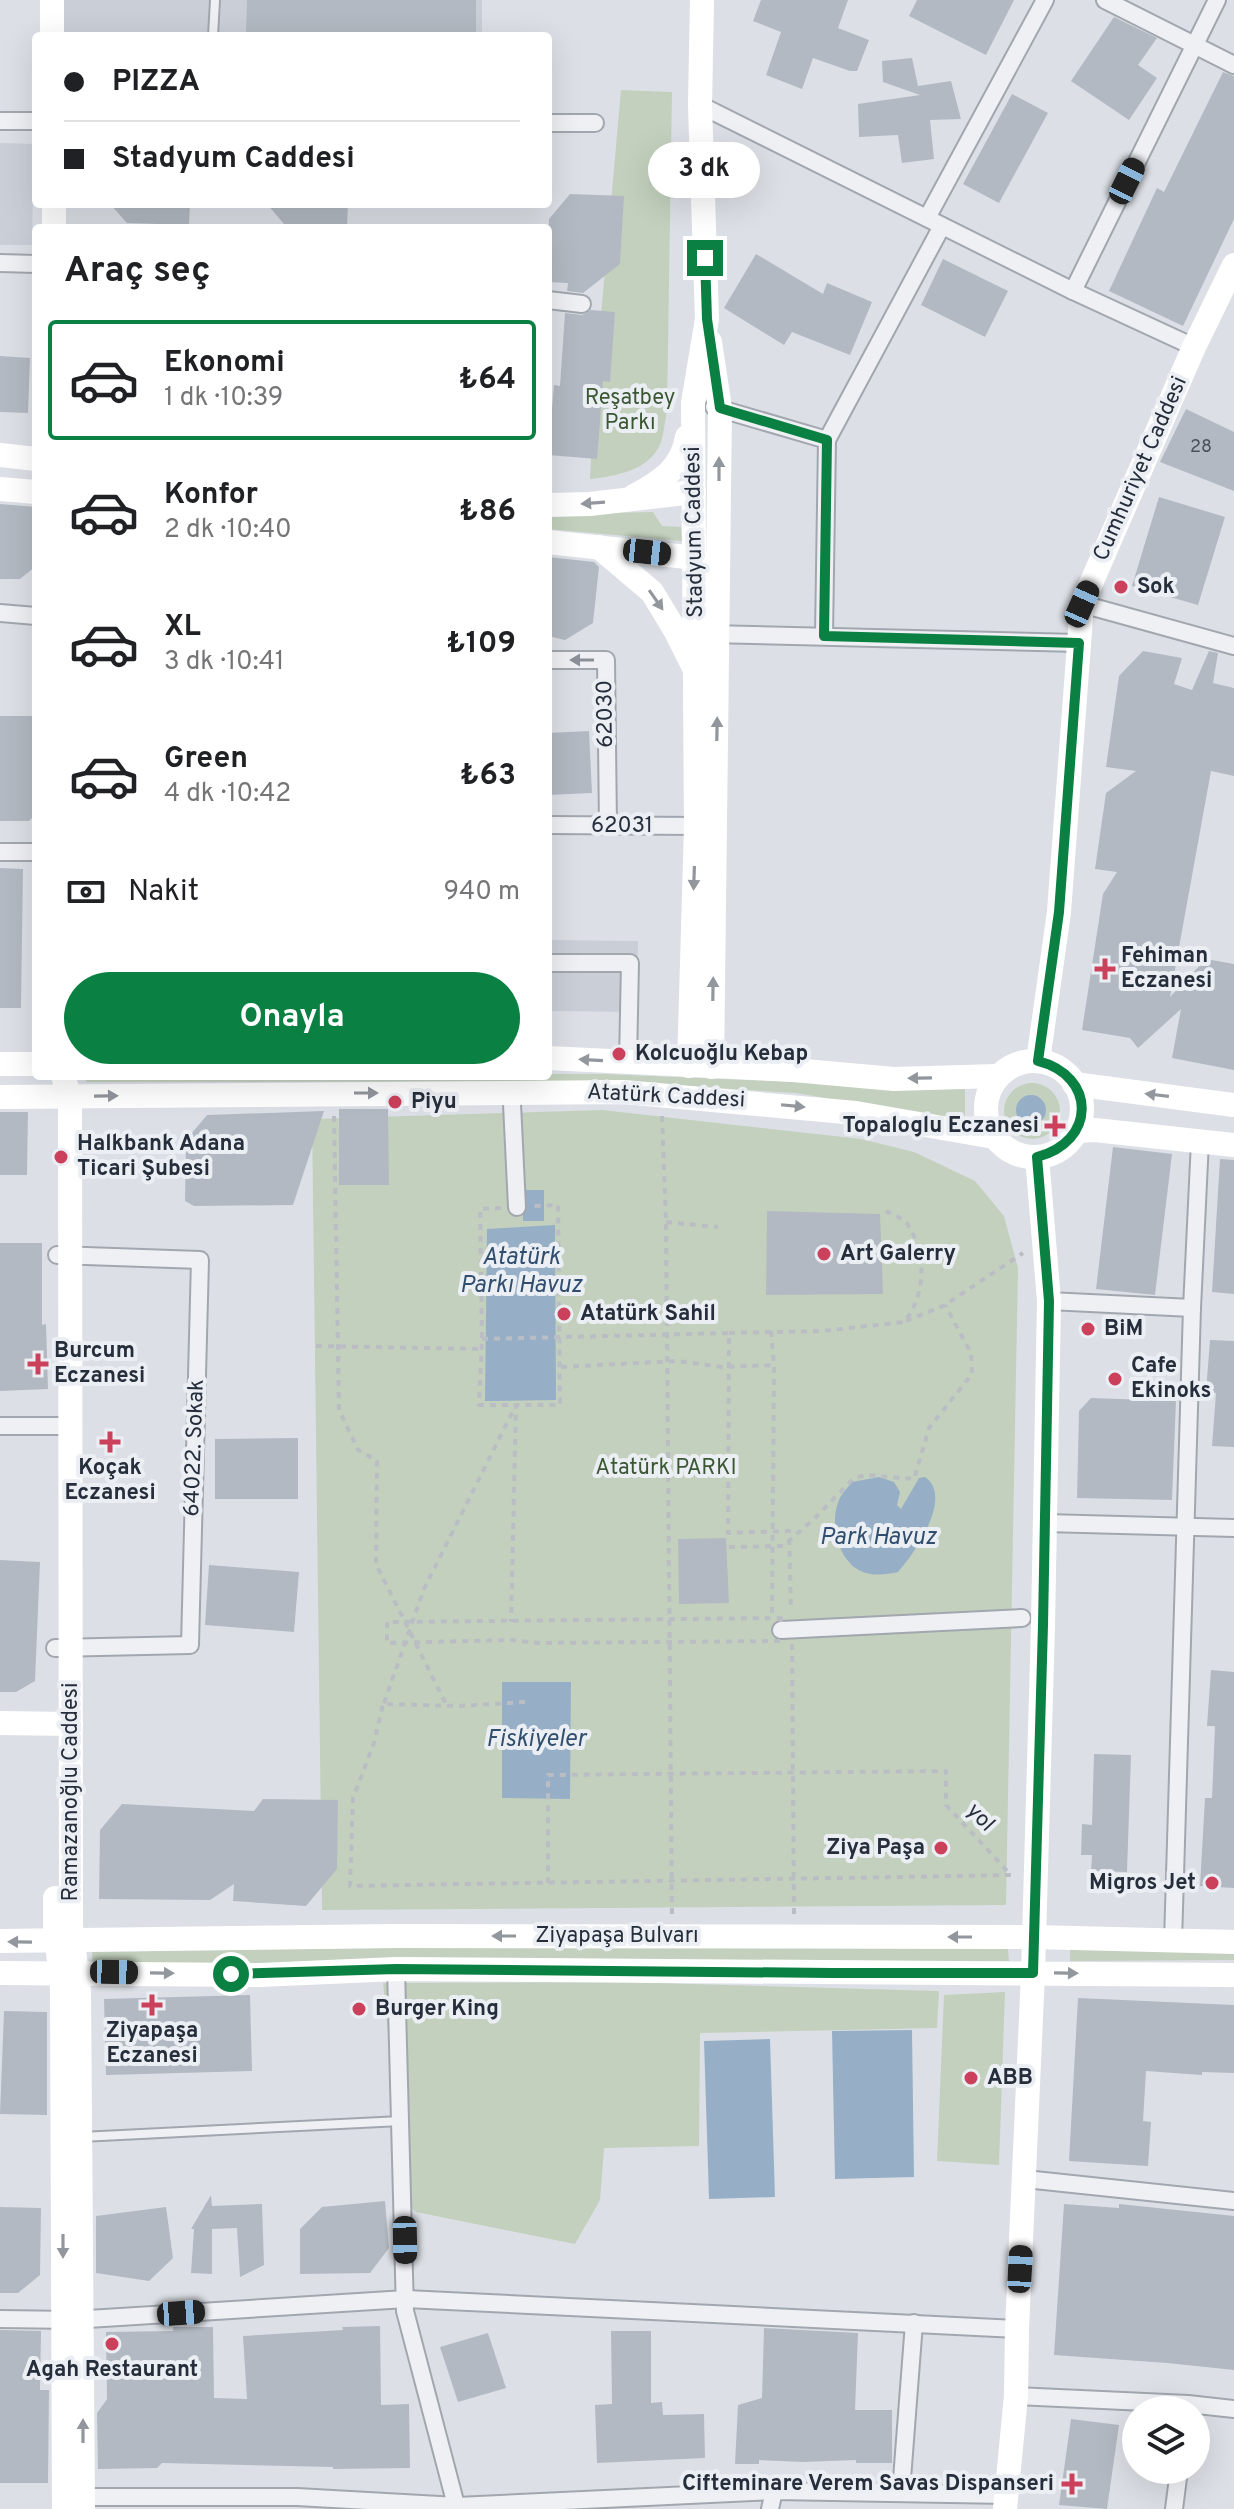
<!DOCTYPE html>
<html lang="tr">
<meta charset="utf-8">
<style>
body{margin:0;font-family:Overpass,sans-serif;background:#f2f2f2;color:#202124;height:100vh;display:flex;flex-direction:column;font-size:30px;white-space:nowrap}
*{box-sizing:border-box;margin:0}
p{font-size:26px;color:#757577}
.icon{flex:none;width:44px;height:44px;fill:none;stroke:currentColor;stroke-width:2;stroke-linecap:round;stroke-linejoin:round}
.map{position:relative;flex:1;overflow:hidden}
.panel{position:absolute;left:32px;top:224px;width:520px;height:856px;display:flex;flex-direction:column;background:#fff;border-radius:8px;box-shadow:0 8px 32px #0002}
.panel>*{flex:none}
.guide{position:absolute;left:32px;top:32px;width:520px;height:176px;border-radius:8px;box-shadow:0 8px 32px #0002;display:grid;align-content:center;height:176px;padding:0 32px;background:#fff}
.controls{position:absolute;left:1122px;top:2396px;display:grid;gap:16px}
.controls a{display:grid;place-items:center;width:88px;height:88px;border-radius:50%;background:#fff;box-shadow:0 8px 32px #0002;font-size:40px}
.end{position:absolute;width:36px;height:36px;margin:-18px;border:10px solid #0b8043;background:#fff;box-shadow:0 0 0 4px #fff}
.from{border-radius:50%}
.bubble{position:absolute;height:56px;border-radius:28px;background:#fff;box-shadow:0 8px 32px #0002;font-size:26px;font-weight:700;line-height:56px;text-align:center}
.car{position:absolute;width:24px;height:48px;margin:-24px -12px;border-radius:10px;box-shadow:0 0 6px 2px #0007;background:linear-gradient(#222 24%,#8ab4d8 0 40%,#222 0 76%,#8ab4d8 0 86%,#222 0)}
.guide b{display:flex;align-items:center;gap:28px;height:76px;font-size:30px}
.guide b+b{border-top:2px solid #e0e0e0}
.guide i{width:20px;height:20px;background:#202124}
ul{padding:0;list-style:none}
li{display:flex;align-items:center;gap:24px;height:120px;margin:0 16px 12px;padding:0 16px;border:4px solid transparent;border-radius:8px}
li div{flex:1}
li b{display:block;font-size:30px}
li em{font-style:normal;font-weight:700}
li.current{border-color:#0b8043}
li>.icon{width:72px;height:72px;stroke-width:1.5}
h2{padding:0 32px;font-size:36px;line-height:96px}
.pay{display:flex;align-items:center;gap:20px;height:88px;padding:0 32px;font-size:30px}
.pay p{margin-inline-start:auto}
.button{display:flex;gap:16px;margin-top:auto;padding:16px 32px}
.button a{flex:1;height:92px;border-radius:48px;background:#0b8043;color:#fff;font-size:32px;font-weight:700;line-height:92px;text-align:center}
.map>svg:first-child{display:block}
.built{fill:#cacfd7}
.green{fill:#c2d0bd}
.water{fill:#96afc6}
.building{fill:#b3b9c2}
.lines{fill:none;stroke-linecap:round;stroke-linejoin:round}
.lane-casing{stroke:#a2a7af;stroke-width:12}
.street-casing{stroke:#a2a7af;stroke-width:20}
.path{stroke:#babec4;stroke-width:4;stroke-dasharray:6 6;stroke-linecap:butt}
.lane{stroke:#eef0f4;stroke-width:8}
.street{stroke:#eef0f4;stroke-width:16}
.secondary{stroke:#fff;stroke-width:24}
.oneway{fill:#92969d}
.oneway2{fill:#8a8f98}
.route{stroke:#0b8043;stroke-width:10}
.poi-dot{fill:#cb405a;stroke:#ebeff4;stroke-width:3}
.labels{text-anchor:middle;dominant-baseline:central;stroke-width:8;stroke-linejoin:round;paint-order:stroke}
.number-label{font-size:18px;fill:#49515d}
.park-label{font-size:22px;fill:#3b5733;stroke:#ebeff4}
.street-label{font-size:22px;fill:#262e3b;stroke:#ebeff4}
.poi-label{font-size:22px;font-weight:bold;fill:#262e3b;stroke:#ebeff4;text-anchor:start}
.water-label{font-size:24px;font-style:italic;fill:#314e6e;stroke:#ebeff4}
</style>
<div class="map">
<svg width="1234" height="2509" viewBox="0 0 1234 2509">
<rect width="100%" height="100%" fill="#dce0e6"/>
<g class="built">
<path d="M56,0H482V36H54Z"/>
<path d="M0,143L34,144L32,245H0Z"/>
<path d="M548,940L638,941L637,1012L548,1011Z"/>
</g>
<g class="green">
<path d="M621,90L672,92L667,410C665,420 664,433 661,442C650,471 616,476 590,479L594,394Z"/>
<path d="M653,512L662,526L681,527L682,541L548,529V514Z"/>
<path d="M548,1074H604L965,1089V1122L796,1093L604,1081L86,1082V1076H548Z"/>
<circle cx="1032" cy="1111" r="28"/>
<path d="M602,1110L861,1139L914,1152L975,1181L1004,1216L1018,1268L1006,1905L322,1910L312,1119Z"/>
<path d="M535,1946L1008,1949L1009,1961L93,1965L92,1952Z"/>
<path d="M1234,1948V1960L1070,1961V1949Z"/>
<path d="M617,1982L939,1991L937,2028L700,2033L699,2146L604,2148L600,2200L575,2244L416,2212L405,2201L383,1983Z"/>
<path d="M1005,1992L999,2165L937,2161L944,1995Z"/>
</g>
<g class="water">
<circle cx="1031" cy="1110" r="15"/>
<rect x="523" y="1190" width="21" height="31"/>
<path d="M555,1225L556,1400L485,1401L487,1229Z"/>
<path d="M879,1477L894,1482L900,1492L897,1505L901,1509L919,1478L925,1477C954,1497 914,1554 898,1572C888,1574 877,1576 866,1573C840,1566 829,1527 838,1503C840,1495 847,1489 852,1482Z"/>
<path d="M502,1682H571L570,1799L502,1798Z"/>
<path d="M912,2030L914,2177L835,2179L832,2031Z"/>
<path d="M770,2039L775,2197L709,2199L704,2041Z"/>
</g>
<g class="building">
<path d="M247,0H476V36L246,32Z"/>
<path d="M761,0H848L838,28L869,40L857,71H850L813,58L802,89L766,75L781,32L753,21Z"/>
<path d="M917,0H1014L986,55L909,16Z"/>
<path d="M1114,17L1157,38L1138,65L1157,78L1129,120L1071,81Z"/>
<path d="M912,58L918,86L951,81L961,119L930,120L934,159L902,163L898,135L859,137L858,104L920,95L883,82L882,61Z"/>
<path d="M1223,72L1234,76V219L1183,326L1109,291L1157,188L1164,192Z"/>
<path d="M1012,94L1048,113L999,203L963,184Z"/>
<path d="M570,194L624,196L620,264L583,293L567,291L568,283L548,282L549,219Z"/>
<path d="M110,204H190L189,225L127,223Z"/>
<path d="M267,204H348L347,227L284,224Z"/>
<path d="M756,254L823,294L827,283L872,302L850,355L792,332L784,345L724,308Z"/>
<path d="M943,259L1008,291L985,337L921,305Z"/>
<path d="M591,310L615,312L610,382L603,381L597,459L548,455L554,385L560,386L565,313L582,315Z"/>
<path d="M0,356L30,358L28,413L0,412Z"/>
<path d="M1186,409L1234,432V491L1160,462Z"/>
<path d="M1159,497L1225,517L1198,605L1132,586Z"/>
<path d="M0,504L36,507V566L20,579H0Z"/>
<path d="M548,557L594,562L599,567L593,623L565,640L548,636Z"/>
<path d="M1143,651L1182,658L1174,684L1192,690L1209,651L1218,653L1213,683L1234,688V776L1211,771L1170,997L1206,959L1234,964V1070L1172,1058L1181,1009L1138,1048L1130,1038L1082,1030L1103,894L1117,872L1095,869L1106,793L1136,771L1106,767L1119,676Z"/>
<path d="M0,716H36V814L29,821H0Z"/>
<path d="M589,731L592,793L548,795V733Z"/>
<path d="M0,868L23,869L21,1008H0Z"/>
<path d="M339,1109H388L389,1185H339Z"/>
<path d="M324,1111L293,1205L194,1206L185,1201L186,1140L207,1115Z"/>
<path d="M0,1112H28L27,1175H0Z"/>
<path d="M1113,1147L1172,1154L1155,1295L1096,1289Z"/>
<path d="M1220,1159L1234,1160V1294L1212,1292Z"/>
<path d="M767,1211L880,1214L883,1294L766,1295Z"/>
<path d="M0,1243H42V1325L46,1324L48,1389L0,1391Z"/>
<path d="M1210,1340L1234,1341V1447L1212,1446L1216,1393L1206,1392Z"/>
<path d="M1091,1398L1176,1401L1172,1500L1077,1498L1079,1411Z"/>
<path d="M298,1438V1499H215V1439Z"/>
<path d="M726,1538L729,1603L679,1604L678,1539Z"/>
<path d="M0,1560L40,1562L35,1681L16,1692H0Z"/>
<path d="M209,1565L299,1572L294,1632L205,1625Z"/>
<path d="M1211,1670L1234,1672V1888L1200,1886L1205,1798H1212L1215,1726H1207Z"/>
<path d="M1094,1754L1131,1755L1127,1872L1091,1871L1092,1855H1081L1082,1824L1092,1825Z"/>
<path d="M263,1799L338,1800L337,1869L306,1906L233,1901L234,1884L210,1900L99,1899L100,1830L122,1804L254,1811Z"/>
<path d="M250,1995L252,2071L106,2075L104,1999Z"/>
<path d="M1078,1998L1234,2005V2073L1202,2072V2075L1146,2071L1143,2121L1151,2122L1148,2166L1069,2161Z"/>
<path d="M4,2011L47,2012V2115L0,2114Z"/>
<path d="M211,2195L212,2206L262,2204L264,2265L240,2277L237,2228L212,2229V2274L191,2273L194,2229H191Z"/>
<path d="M385,2201L389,2248L370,2273L300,2274V2229L322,2207Z"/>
<path d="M1064,2204L1119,2208V2204L1234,2216V2370L1167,2363L1054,2355Z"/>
<path d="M0,2207L41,2208L40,2275L18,2293H0Z"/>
<path d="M166,2207L173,2258L149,2281L96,2273V2216Z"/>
<path d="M380,2326L381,2405L409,2404L410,2468L333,2469V2467L162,2463L157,2468L98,2469L97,2413L107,2399L106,2332L173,2331V2327H213L214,2398L247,2399L243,2336L343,2330L342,2327Z"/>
<path d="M764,2328L858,2333L855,2410H892V2463H856V2460L803,2462L759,2460V2464H735L738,2405L762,2398Z"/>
<path d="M0,2330L41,2331L40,2390H49L48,2483H0Z"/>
<path d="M611,2331H651V2403L662,2402L663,2415L704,2414L705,2458L597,2463L595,2405L612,2404Z"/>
<path d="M488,2333L506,2388L458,2402L440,2347Z"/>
<path d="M1071,2419L1119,2425L1107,2509L1059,2505Z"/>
</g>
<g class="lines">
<defs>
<g id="lane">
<path d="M213,36L215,0"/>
<path d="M81,2137L401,2121"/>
</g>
<g id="street">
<path d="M1105,0L1234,65"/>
<path d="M700,105L1073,291L1194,347"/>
<path d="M0,121H36"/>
<path d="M548,123H595"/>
<path d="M927,218L1045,0"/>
<path d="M0,263L36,264"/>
<path d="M1073,291L1217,0"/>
<path d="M548,300L582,304"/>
<path d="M714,407L827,440L824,636"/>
<path d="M827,440L942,226"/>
<path d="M1082,604L1234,646"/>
<path d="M0,613L36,616"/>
<path d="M709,634L1079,643"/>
<path d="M548,660H606L608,826"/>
<path d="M548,825L696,826"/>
<path d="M0,852H36"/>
<path d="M548,963H630L628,1062"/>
<path d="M512,1104L517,1207"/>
<path d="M1049,1301L1192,1308"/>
<path d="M0,1426H70"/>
<path d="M1045,1523L1234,1528"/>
<path d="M781,1630L1022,1618"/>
<path d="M55,1648L190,1645L200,1260L57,1255"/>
<path d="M1173,1942L1192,1308L1200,1141"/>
<path d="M396,1969L405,2311L457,2509"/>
<path d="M1025,2179L1234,2201"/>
<path d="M0,2319L72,2320L406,2299L1017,2329"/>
<path d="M1016,2396L1188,2404L1234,2409"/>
<path d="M901,2492L914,2323"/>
<path d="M74,2497H297L457,2506L774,2491L1007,2495"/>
<path d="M770,2509L774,2491"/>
<path d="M1174,2509L1179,2470"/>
</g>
</defs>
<use href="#lane" class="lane-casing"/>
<use href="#street" class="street-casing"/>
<g class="path">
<path d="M334,1116L339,1410L358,1450L377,1461L376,1564L447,1706"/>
<path d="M662,1116L666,1222L672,1915"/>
<path d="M501,1208L480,1209L482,1339L479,1405H516L511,1622"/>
<path d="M666,1222L718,1227"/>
<path d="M906,1321L945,1305L1023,1253"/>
<path d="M771,1331L774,1365L772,1617"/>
<path d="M729,1333L822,1331L904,1322C926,1296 927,1254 908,1225C904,1218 893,1215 886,1211"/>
<path d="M482,1339L729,1333L728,1533L789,1531L791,1611"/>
<path d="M316,1346L481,1349"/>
<path d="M561,1367L677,1361L723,1367L774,1365"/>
<path d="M729,1547L783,1546L815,1518L853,1479L865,1475L914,1479L929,1428L972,1374L971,1353L945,1305"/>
<path d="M781,1618V1641L539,1643L511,1640L387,1643V1622Z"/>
<path d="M792,1644L794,1915"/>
<path d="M525,1702L458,1706L383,1704L374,1743L353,1798L350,1886C570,1882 791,1879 1011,1875L946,1805V1771L548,1775V1883"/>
<path d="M384,1703L424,1589L516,1405H560L558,1205L534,1206"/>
</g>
<use href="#lane" class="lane"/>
<use href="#street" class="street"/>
<g class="secondary">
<path d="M52,0V36"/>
<path d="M54,204V228"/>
<path d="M710,342L720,408L712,1067"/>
<path d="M0,455L36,459"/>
<path d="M0,489L36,492"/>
<path d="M634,496C661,482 682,468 687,437"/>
<path d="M548,505L590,504L694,492"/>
<path d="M548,542L696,558"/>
<path d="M599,547L652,592L675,630L693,666"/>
<path d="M548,1058L793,1070L894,1079L998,1076"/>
<path d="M1038,1061L1059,912L1082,604L1194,347L1234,265"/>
<circle cx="1034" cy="1109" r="48"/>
<path d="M0,1064H36"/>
<path d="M689,1066L696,826L693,403L707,319L700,105L702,0"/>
<path d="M63,1076L70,1097L71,1926L79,1992L83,2509"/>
<path d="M1074,1084L1234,1105"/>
<path d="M0,1097L624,1092L856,1113L994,1137"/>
<path d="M1076,1131L1095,1130L1234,1145"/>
<path d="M0,1723L71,1724"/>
<path d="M55,1898V1926L62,1988L64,2509"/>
<path d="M0,1941L398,1936L1034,1937L1234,1942"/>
<path d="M0,1973L260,1975L396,1969L1234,1975"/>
<path d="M1005,2509L1016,2396L1017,2329L1033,1973L1043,1625L1049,1301L1037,1157"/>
</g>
</g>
<defs><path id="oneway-solid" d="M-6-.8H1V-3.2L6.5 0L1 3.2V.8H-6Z" transform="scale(2)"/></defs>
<g class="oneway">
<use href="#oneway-solid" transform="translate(719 469) rotate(-90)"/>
<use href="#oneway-solid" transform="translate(593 503) rotate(176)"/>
<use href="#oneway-solid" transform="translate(656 600) rotate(55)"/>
<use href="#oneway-solid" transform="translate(717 729) rotate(-89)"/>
<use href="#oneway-solid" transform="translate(694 878) rotate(92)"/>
<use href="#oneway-solid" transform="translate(713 989) rotate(-89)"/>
<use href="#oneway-solid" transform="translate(591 1060) rotate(-177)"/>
<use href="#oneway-solid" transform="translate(920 1078) rotate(179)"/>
<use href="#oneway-solid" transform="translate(366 1093)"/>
<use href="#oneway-solid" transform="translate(1157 1095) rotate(-173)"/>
<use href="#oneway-solid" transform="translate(106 1096) rotate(-1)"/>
<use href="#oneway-solid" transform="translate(793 1106) rotate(6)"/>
<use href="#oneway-solid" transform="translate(504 1936) rotate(-180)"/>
<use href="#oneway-solid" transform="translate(960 1937) rotate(-180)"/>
<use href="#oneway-solid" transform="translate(20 1942) rotate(-179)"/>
<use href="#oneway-solid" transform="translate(162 1973) rotate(1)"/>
<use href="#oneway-solid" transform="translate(1066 1973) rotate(1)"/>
<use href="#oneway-solid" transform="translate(63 2246) rotate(90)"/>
<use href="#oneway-solid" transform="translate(83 2431) rotate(-90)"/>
</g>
<use class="oneway2" href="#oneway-solid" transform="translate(582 660) rotate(-180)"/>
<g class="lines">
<path class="route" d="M231,1974L396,1969L832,1973H1033L1043,1625L1049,1301L1037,1157C1096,1142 1097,1076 1038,1061L1059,912L1079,643L824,636L827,440L720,408L707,319L705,258"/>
</g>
<g class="poi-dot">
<circle cx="1121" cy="587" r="8"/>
<path d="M1101 957h8v8h8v8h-8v8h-8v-8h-8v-8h8z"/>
<circle cx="619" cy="1054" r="8"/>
<circle cx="395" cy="1102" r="8"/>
<path d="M1051 1114h8v8h8v8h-8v8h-8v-8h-8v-8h8z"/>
<circle cx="61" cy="1157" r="8"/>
<circle cx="824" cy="1254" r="8"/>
<circle cx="564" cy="1314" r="8"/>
<circle cx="1088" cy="1329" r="8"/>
<path d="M34 1352h8v8h8v8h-8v8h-8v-8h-8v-8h8z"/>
<circle cx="1115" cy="1379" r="8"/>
<path d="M106 1430h8v8h8v8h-8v8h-8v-8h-8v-8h8z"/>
<circle cx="941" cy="1848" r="8"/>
<circle cx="1212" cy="1883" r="8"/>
<path d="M148 1993h8v8h8v8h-8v8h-8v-8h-8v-8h8z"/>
<circle cx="359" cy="2009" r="8"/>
<circle cx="971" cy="2078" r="8"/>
<circle cx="112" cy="2344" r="8"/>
<path d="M1068 2472h8v8h8v8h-8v8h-8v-8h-8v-8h8z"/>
</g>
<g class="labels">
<g class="number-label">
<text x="1201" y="447">28</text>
</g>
<g class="park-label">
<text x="630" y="398">Reşatbey<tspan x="630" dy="25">Parkı</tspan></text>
<text x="666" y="1468">Atatürk PARKI</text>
</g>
<g class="street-label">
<text transform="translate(1141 469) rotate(-66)">Cumhuriyet Caddesi</text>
<text transform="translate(695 532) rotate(-91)">Stadyum Caddesi</text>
<text transform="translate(606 714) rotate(-91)">62030</text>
<text x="622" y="826">62031</text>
<text transform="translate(666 1097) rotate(3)">Atatürk Caddesi</text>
<text transform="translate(195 1448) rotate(-88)">64022. Sokak</text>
<text transform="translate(71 1792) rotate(-90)">Ramazanoğlu Caddesi</text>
<text transform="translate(980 1818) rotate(47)">yol</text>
<text x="617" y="1936">Ziyapaşa Bulvarı</text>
</g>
<g class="poi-label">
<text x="1137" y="587">Sok</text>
<text x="1121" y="956">Fehiman<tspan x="1121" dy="25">Eczanesi</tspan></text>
<text x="635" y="1054">Kolcuoğlu Kebap</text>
<text x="411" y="1102">Piyu</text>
<text x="1039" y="1126" text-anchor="end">Topaloglu Eczanesi</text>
<text x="77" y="1144">Halkbank Adana<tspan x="77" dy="25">Ticari Şubesi</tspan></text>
<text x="840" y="1254">Art Galerry</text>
<text x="580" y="1314">Atatürk Sahil</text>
<text x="1104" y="1329">BiM</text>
<text x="54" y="1351">Burcum<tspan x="54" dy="25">Eczanesi</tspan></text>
<text x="1131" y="1366">Cafe<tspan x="1131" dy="25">Ekinoks</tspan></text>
<text x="110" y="1468" text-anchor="middle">Koçak<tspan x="110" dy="25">Eczanesi</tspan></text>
<text x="925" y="1848" text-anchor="end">Ziya Paşa</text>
<text x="1196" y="1883" text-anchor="end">Migros Jet</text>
<text x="375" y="2009">Burger King</text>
<text x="152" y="2031" text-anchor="middle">Ziyapaşa<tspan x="152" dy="25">Eczanesi</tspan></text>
<text x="987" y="2078">ABB</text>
<text x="112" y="2370" text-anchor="middle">Agah Restaurant</text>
<text x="1054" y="2484" text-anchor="end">Cifteminare Verem Savas Dispanseri</text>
</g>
<g class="water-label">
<text x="521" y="1258">Atatürk<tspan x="521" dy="28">Parkı Havuz</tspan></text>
<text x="878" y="1538">Park Havuz</text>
<text x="536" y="1740">Fiskiyeler</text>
</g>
</g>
</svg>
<div class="controls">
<a><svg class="icon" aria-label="layers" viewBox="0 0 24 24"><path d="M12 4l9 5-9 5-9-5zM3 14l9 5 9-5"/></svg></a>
</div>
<i class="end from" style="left:231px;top:1974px"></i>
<i class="end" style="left:705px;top:258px"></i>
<div class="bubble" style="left:648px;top:142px;width:112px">3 dk</div>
<i class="car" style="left:1127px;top:181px;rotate:26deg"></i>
<i class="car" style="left:647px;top:552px;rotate:96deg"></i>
<i class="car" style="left:1082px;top:604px;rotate:24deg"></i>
<i class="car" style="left:114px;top:1972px;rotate:91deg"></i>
<i class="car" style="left:405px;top:2240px;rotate:179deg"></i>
<i class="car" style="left:1020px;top:2269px;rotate:3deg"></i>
<i class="car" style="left:181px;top:2313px;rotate:86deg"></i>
<div class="guide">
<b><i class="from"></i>PIZZA</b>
<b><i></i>Stadyum Caddesi</b>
</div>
<section class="panel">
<h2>Araç seç</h2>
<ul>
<li class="current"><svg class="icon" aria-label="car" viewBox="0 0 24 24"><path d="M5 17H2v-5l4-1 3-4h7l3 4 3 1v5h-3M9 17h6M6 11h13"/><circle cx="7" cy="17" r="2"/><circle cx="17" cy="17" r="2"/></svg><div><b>Ekonomi</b><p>1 dk · 10:39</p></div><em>₺64</em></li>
<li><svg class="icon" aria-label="car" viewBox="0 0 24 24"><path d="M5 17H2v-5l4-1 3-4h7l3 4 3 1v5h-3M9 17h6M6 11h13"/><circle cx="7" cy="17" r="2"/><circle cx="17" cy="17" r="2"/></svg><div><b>Konfor</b><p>2 dk · 10:40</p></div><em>₺86</em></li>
<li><svg class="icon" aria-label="car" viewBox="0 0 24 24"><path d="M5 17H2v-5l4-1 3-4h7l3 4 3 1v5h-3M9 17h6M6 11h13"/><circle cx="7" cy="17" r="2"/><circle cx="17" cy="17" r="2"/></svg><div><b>XL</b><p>3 dk · 10:41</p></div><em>₺109</em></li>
<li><svg class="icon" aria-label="car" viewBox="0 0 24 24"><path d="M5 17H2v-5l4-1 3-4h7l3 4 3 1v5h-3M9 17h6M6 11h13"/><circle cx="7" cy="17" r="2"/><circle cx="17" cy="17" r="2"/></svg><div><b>Green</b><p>4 dk · 10:42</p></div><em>₺63</em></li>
</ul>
<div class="pay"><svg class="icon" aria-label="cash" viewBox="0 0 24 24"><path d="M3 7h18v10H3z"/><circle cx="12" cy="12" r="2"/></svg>Nakit<p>940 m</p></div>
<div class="button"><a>Onayla</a></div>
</section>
</div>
